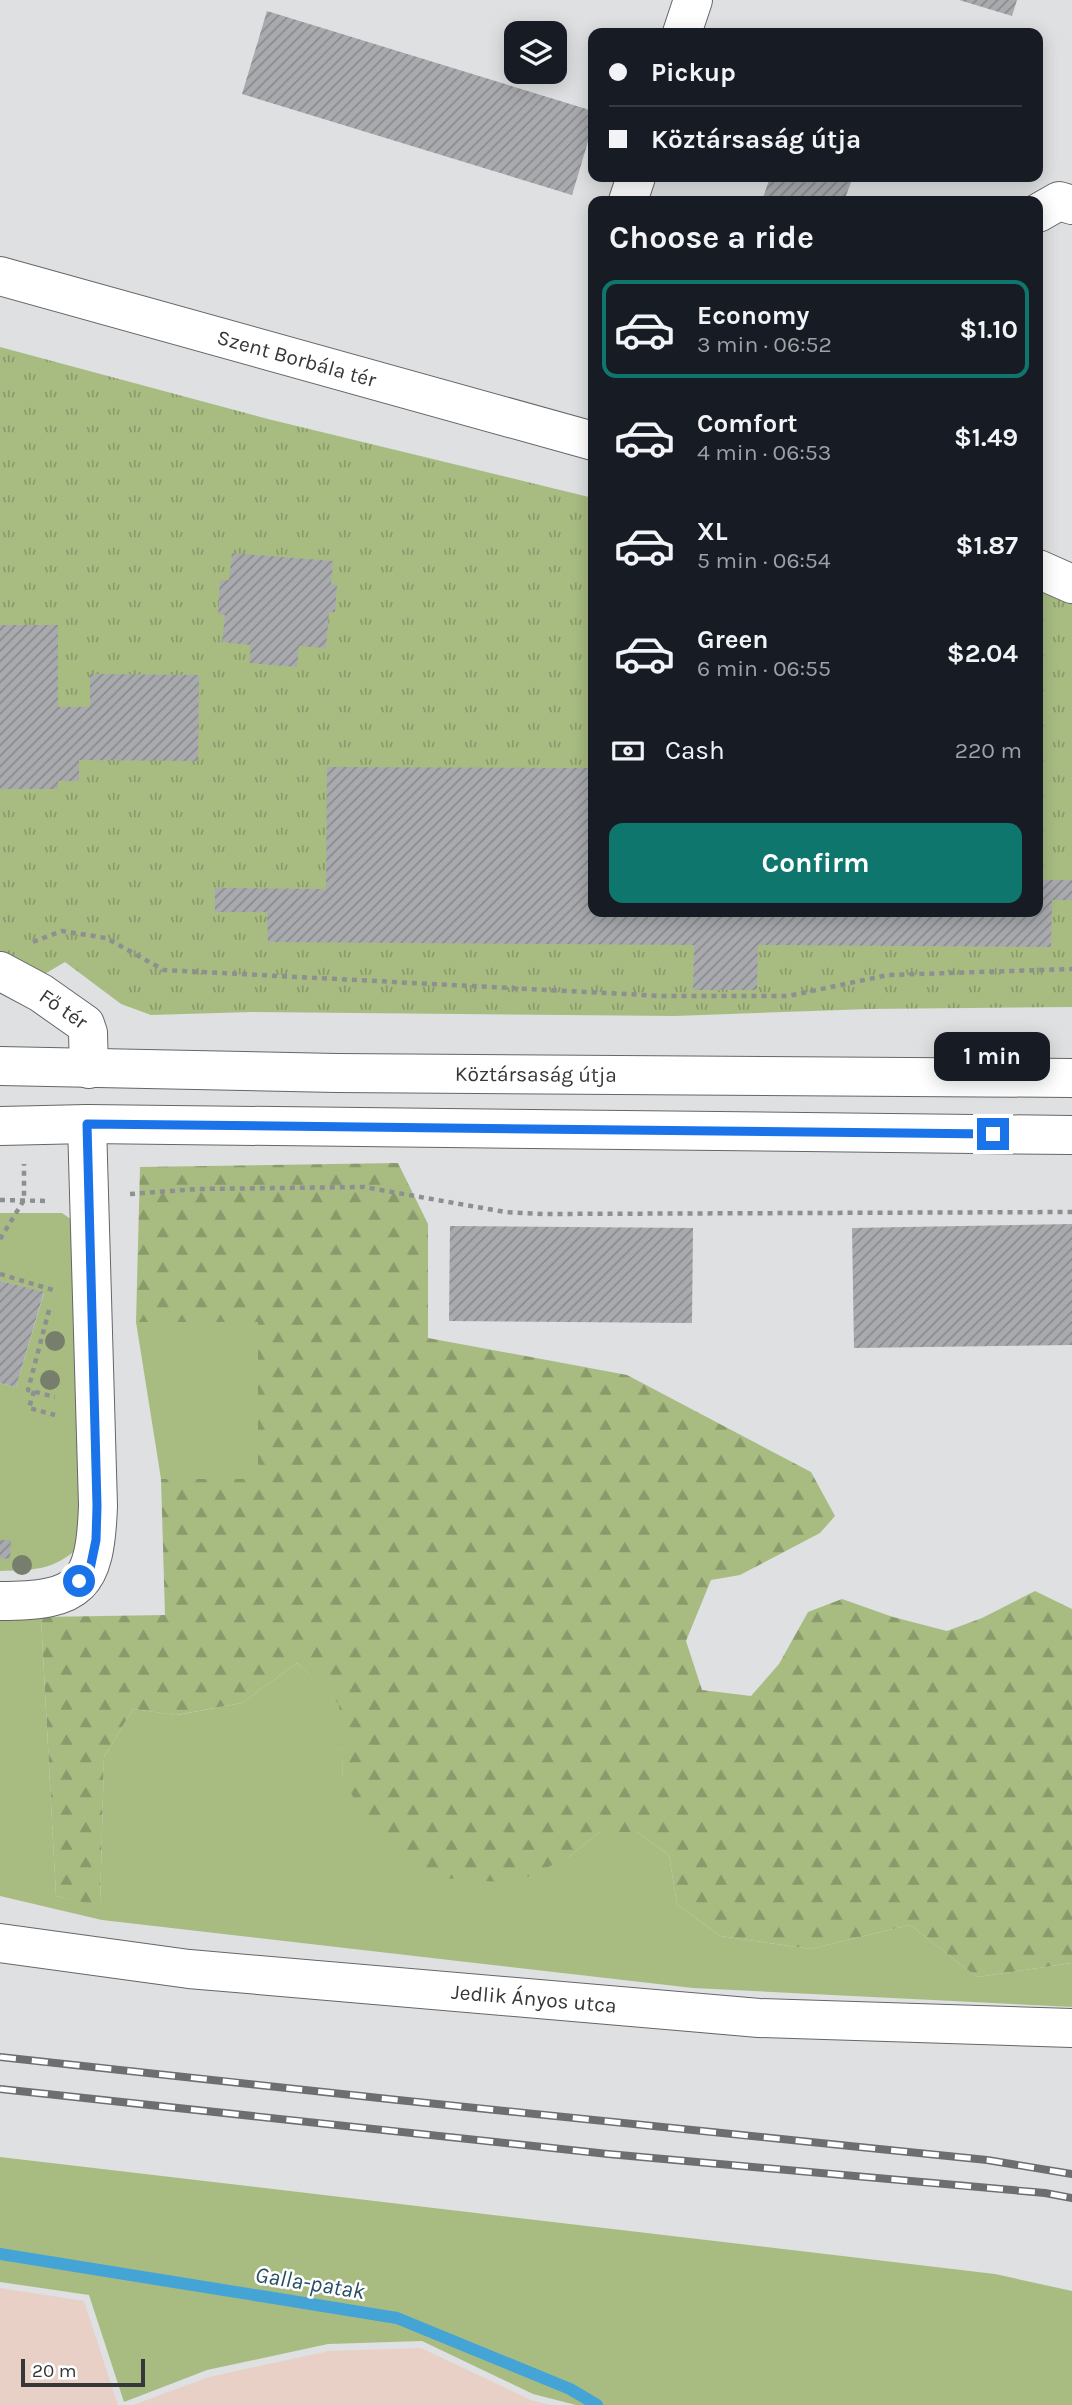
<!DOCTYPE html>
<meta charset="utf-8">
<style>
body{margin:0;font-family:Karla,sans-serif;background:#242831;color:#f1f3f6;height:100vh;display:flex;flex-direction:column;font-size:26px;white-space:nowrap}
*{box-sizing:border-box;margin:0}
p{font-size:23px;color:#9ea1a6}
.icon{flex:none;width:38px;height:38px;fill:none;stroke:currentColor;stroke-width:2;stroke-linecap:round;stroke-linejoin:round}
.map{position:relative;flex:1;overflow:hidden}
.side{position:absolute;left:588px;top:196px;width:455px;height:721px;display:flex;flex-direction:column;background:#171b24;border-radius:14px;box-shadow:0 4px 18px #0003}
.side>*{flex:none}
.top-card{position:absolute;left:588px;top:28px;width:455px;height:154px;border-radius:14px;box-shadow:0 4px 18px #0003;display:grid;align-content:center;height:154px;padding:0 21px;background:#171b24}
.buttons{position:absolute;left:504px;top:21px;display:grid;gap:14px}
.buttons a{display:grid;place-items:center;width:63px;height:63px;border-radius:14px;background:#171b24;box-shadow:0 4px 18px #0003;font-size:35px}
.scale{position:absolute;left:21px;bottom:18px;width:124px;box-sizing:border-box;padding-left:7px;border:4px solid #363738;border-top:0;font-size:19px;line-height:24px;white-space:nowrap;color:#363738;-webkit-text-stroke:5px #fff;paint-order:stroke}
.end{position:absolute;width:32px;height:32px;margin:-16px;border:9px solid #1a73e8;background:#fff;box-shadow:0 0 0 4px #fff}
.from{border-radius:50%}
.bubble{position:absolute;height:49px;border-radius:14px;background:#171b24;box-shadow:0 4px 18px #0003;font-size:23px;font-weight:700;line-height:49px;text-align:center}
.top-card b{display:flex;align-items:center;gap:24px;height:66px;font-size:26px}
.top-card b+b{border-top:2px solid #363941}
.top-card i{width:18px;height:18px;background:#f1f3f6}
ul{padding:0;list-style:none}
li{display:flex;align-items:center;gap:21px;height:98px;margin:0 14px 10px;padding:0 7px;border:4px solid transparent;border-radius:14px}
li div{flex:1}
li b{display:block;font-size:26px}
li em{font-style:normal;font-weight:700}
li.current{border-color:#0f766e}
li>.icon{width:63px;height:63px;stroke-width:1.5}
h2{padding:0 21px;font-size:32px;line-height:84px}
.pay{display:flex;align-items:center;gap:18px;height:77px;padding:0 21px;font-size:26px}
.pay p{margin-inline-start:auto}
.button{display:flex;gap:14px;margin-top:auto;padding:14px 21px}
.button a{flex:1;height:80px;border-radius:14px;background:#0f766e;color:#fff;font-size:28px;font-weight:700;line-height:80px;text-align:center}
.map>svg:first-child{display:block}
.medical{fill:#e8d0c6}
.grass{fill:#a8bc82}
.forest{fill:url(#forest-firs)}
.park{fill:url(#park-tufts)}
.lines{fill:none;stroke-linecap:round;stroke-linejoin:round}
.stream{stroke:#45a4d6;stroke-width:12}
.building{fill:url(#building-hatch)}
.minor-casing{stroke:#646668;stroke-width:40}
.path{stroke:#8d8f91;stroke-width:4.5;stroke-dasharray:5 5;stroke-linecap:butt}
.minor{stroke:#fff;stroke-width:38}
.rail-casing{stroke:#6c6e6f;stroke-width:8}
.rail{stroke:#fff;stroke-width:5;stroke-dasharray:16;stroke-linecap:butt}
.tree{fill:#777e6b}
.route{stroke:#1a73e8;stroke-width:9}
.labels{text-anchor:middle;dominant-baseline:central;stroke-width:5;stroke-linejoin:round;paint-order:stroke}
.street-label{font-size:21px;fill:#363738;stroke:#fff}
.water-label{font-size:23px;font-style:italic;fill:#254d63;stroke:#fff}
</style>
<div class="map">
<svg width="1072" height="2405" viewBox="0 0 1072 2405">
<defs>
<pattern id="forest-firs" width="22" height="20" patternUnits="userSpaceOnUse" patternTransform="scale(1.75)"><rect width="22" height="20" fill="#a8bc82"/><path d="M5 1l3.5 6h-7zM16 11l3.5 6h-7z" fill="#8a9a6b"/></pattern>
<pattern id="park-tufts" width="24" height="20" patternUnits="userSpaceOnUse" patternTransform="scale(1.75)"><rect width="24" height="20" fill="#a8bc82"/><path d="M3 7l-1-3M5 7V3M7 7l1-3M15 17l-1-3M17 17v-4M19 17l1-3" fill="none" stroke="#8a9a6b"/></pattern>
<pattern id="building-hatch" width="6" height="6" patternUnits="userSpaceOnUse" patternTransform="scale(1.75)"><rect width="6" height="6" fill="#a8aaad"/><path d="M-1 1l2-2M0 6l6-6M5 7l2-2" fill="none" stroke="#8a8b8e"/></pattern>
</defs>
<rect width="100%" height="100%" fill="#dee0e2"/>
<g class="medical">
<path d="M0,2288L84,2301L118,2405H0Z"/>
<path d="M421,2348L531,2400L551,2405H133L209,2377L329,2351Z"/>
</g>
<g class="grass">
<path d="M0,1213H62L75,1222L80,1241L79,1547C53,1571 33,1570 0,1571V1383L16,1387L44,1293L0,1281Z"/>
<path d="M136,1322H258V1479H161Z"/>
<path d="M0,1617H41L56,1896L100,1905L104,1757L133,1709L177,1715L242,1703L297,1663L340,1704L343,1778L567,1858L600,1832H637L669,1855L677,1904L720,1936L810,1949L910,1925L977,1977L1072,1963V2007L693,1988L102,1920L0,1896Z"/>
<path d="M0,2157L995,2274L1072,2291V2405H576L533,2394L422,2341L328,2344L207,2370L124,2402L89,2295L0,2282Z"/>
</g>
<path class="forest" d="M398,1163L428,1224V1338L627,1375L811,1472L835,1516L820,1533L740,1575L711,1580L686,1641L702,1690L751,1696L779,1664L808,1612L842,1599L893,1617L947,1631L982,1618L1035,1591L1072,1609V1963L977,1977L910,1925L810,1949L720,1936L677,1904L669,1855L637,1832H600L567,1858L515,1883L443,1878L378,1843L343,1778L339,1704L297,1663L242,1703L176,1715L133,1709L104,1757L100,1906L56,1896L41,1617L165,1615L161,1479H258V1322H136L140,1167Z"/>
<path class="park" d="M0,347L268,419L593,498V912H1038V569L1072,584V1007L869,1009L675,1016L251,1012L151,1015L121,1004L65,962L26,985L0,971Z"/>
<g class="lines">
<path class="stream" d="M0,2254L397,2318L570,2389L597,2405"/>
</g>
<g class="building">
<path d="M959,0H1017L1012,16Z"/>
<path d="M267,11L593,111V125L572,195L242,94Z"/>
<path d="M770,177H853L844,201H762Z"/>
<path d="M232,553L333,561L331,584L337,585L335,612H329L326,648L299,646L297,667L249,663L251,645L222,642L225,615H218L220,580H229Z"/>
<path d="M0,625H58V707H90V674L199,675L198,761L79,760V781H58V789H0Z"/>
<path d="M327,767L593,768V912H1038V880H1072V900H1052L1051,947L758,945L757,990H693L694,945L268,942L267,912H215V888L326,889Z"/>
<path d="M1072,1224V1345L854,1348L852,1228Z"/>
<path d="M450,1226L693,1228L692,1323L449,1321Z"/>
<path d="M0,1281L44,1292L16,1387L0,1383Z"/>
<path d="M0,1540H11L10,1559L0,1558Z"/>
</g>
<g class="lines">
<defs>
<g id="minor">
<path d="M682,33L693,0"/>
<path d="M628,201L636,177"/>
<path d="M1038,213L1059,201L1072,205"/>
<path id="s1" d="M0,276L593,441"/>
<path d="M1038,569L1072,584"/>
<path id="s2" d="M0,971L41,993L85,1024L88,1033L89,1069"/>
<path id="s3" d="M0,1066L337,1073L1072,1078"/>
<path d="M0,1126L87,1124L1072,1135"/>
<path d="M0,1601C81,1601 95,1586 98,1506L87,1124"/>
<path id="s4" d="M0,1943L189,1969L759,2018L1072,2028"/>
</g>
</defs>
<use href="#minor" class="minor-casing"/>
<g class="path">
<path d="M33,942L62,931L106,938L164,970L663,996H788L888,975L1072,969"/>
<path d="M130,1194L198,1189L364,1187L505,1212L544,1214L1072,1212"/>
<path d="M0,1200L48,1201"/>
<path d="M0,1239L24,1200V1164"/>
<path d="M0,1274L53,1290"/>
<path d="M49,1310L28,1390L55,1397"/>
<path d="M34,1391L29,1408L55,1415"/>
</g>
<use href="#minor" class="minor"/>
<defs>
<g id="rail">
<path d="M0,2057L398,2100L987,2160L1072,2174"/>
<path d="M0,2089L608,2154L1045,2193L1072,2198"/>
</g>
</defs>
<use href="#rail" class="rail-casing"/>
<use href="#rail" class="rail"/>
</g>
<g class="tree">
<circle cx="55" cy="1341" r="10"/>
<circle cx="50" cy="1380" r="10"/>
<circle cx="22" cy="1565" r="10"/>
</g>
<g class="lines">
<path class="route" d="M79,1581L90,1569L96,1540L97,1506L87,1124L993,1134"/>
</g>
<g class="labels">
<g class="street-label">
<text stroke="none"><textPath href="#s1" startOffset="308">Szent Borbála tér</textPath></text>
<text stroke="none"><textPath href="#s2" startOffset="74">Fő tér</textPath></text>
<text stroke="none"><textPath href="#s3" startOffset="536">Köztársaság útja</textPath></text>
<text stroke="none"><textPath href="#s4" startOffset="537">Jedlik Ányos utca</textPath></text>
</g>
<g class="water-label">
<text transform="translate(310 2283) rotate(9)">Galla-patak</text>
</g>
</g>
</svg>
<div class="buttons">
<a><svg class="icon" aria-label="layers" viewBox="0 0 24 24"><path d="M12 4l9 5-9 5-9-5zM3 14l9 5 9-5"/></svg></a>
</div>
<div class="scale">20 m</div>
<i class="end from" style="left:79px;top:1581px"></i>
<i class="end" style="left:993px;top:1134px"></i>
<div class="bubble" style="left:934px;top:1032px;width:116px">1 min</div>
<div class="top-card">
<b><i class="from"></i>Pickup</b>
<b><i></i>Köztársaság útja</b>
</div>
<section class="side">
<h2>Choose a ride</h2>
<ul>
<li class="current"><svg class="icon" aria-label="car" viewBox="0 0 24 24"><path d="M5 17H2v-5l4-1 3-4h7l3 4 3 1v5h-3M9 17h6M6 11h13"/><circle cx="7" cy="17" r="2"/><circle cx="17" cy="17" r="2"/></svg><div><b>Economy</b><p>3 min · 06:52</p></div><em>$1.10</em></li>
<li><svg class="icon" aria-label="car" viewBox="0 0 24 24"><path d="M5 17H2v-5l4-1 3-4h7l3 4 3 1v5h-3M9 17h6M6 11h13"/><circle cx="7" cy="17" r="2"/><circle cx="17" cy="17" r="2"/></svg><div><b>Comfort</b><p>4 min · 06:53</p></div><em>$1.49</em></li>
<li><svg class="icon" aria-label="car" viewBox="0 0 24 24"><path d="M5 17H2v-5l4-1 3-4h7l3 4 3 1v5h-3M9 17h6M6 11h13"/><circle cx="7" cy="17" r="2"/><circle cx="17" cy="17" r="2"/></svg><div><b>XL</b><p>5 min · 06:54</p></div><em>$1.87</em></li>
<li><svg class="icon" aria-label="car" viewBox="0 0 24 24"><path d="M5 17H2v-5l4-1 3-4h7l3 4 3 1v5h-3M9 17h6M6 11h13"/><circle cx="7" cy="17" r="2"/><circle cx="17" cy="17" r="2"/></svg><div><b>Green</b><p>6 min · 06:55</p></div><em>$2.04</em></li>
</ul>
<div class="pay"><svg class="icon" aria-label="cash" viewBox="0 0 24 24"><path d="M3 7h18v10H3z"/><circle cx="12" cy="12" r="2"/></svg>Cash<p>220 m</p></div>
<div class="button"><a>Confirm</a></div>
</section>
</div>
